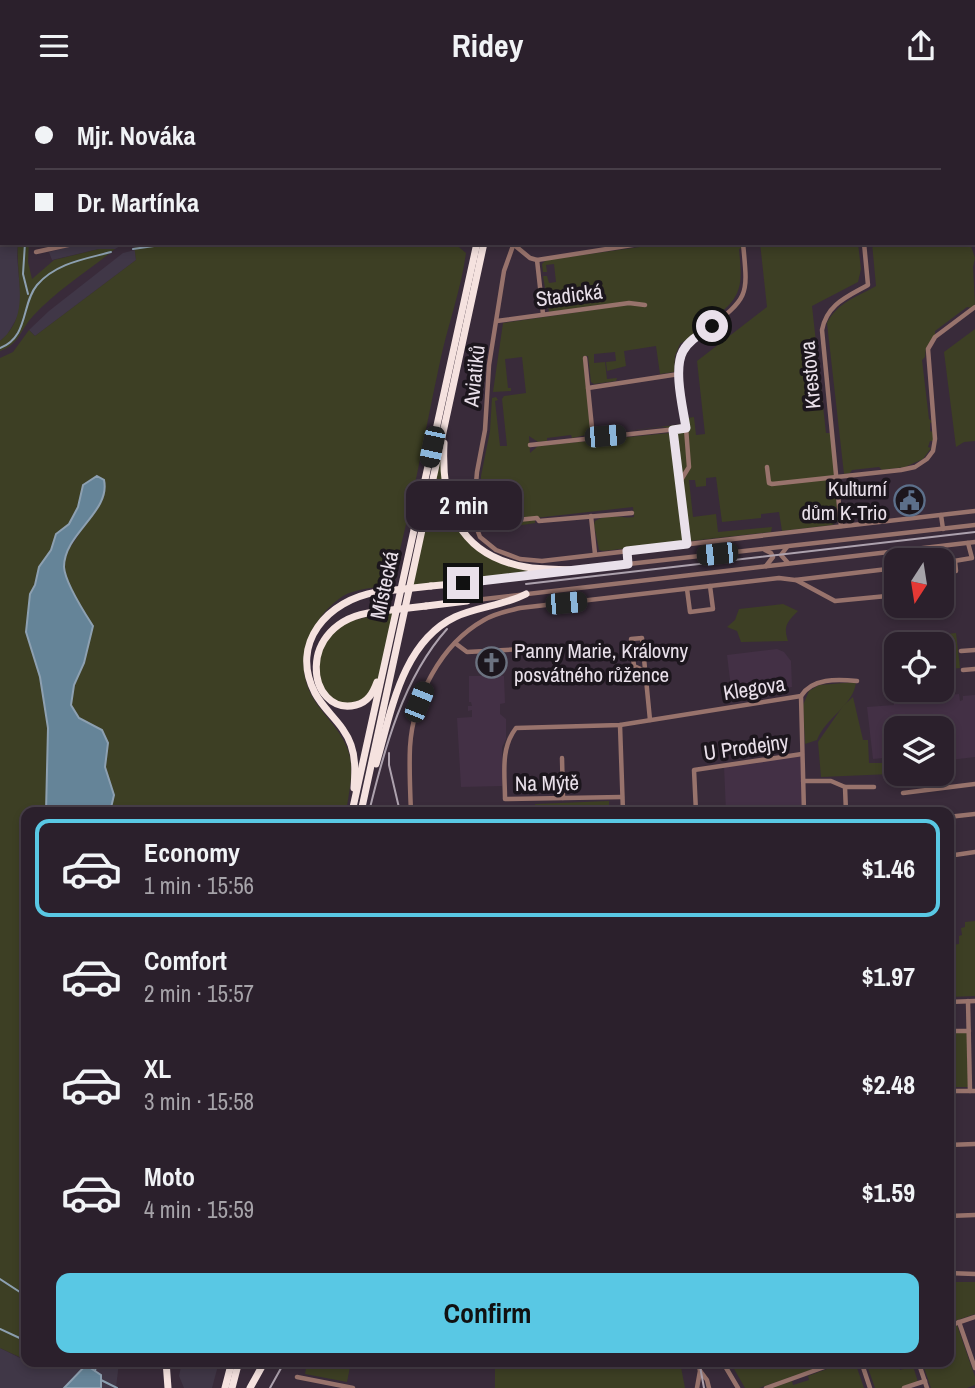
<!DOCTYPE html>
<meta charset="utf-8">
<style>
body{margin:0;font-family:"Archivo Narrow",sans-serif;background:#332834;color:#f1f3f6;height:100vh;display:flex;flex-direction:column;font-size:26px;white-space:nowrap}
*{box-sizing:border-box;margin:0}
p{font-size:23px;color:#a6a3a9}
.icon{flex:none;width:38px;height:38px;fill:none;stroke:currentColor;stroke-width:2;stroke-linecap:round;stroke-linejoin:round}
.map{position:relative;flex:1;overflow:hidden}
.sheet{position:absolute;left:21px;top:716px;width:933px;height:560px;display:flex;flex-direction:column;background:#2b202c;border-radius:14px;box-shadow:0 4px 10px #0003,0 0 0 2px #473e48}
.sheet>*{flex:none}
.guide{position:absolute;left:0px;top:0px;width:976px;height:154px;box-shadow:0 4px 10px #0003,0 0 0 2px #473e48;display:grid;align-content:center;height:154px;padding:0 35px;background:#2b202c}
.needle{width:46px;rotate:192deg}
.controls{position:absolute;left:884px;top:457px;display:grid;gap:14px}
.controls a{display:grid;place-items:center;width:70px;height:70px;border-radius:14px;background:#2b202c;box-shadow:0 4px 10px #0003,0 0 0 2px #473e48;font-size:35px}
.end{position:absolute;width:32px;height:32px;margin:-16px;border:9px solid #e9e0ea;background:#111;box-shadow:0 0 0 4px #111}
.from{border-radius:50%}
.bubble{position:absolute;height:49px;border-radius:14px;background:#2b202c;box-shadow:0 4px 10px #0003,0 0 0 2px #473e48;font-size:23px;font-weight:700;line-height:49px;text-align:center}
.car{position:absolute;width:21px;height:42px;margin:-21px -10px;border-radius:9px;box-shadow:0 0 5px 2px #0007;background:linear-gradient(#222 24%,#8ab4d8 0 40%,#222 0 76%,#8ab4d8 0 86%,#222 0)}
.guide b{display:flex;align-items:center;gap:24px;height:66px;font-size:26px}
.guide b+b{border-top:2px solid #473e48}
.guide i{width:18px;height:18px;background:#f1f3f6}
ul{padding:12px 0 0;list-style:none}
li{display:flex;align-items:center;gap:21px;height:98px;margin:0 14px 10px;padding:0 21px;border:4px solid transparent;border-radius:14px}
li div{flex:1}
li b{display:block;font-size:26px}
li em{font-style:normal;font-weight:700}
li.on{border-color:#59c8e4}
li>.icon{width:63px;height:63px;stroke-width:1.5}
.cta{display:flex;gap:14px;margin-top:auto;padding:14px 35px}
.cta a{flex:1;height:80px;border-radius:14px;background:#59c8e4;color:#111;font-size:28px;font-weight:700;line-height:80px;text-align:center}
header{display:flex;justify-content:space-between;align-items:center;height:91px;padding:0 35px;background:#2b202c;font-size:32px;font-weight:700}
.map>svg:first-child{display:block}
.built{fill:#433045}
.industrial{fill:#403747}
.green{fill:#3d3f24}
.water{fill:#658498;stroke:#8da0b1;stroke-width:2}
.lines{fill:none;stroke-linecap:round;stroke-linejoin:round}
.stream{stroke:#8da0b1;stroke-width:2}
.street{stroke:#98736c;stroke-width:4.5}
.highway{stroke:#f5e2df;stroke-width:7}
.tram{stroke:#ada2ae;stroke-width:2}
.highway-bridge{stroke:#f5e2df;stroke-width:7}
.route{stroke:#e9e0ea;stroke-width:9}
.labels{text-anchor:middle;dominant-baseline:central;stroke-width:7;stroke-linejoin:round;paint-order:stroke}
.street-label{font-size:21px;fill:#e9e0ea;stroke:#1c161d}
.poi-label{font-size:21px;fill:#e9e0ea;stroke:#1c161d;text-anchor:end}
</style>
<header><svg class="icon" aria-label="menu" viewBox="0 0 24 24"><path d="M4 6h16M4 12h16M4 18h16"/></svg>Ridey<svg class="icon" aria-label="share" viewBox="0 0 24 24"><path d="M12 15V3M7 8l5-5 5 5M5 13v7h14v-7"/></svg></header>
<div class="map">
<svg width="975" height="1297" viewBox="0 0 975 1297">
<rect width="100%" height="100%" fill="#392b3a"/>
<g class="built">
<path d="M555,0H962L963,2H555Z"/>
<path d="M777,558L784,561L791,570L792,596L732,605L727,564Z"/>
<path d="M469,585H504L505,612L500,613V623L506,628V648L502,656V695L461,696L457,627L472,626V619L468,620V615H472L471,611H469Z"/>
<path d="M959,603L960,610L963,609V605L975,604V666L942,670V637H896V676L893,666L873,668L867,616L894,614V610Z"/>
<path d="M802,663L804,721H726L724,675Z"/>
</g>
<g class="industrial">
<path d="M0,0L29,2H2V152H18L17,165L21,209L18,225L7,244L0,250Z"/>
<path d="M83,152H120V155L115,158H99L52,169L49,161Z"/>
<path d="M135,159L136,169L35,245L29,239L49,220L123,162Z"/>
<path d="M0,1257L26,1270L119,1271L116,1297H0Z"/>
<path d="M182,1271H219L212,1297H184L179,1285Z"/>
</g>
<g class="green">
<path d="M18,152H29L28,171L32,188L54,169L99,158H115C88,180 57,199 33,225C20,239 19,254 0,260V250C32,224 15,187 18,152Z"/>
<path d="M138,152H454L466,162C461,198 449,231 441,266C424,343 412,420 390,495C376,496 355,498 343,505C313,525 294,564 309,599C319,622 341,636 349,662C354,680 349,702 346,721H110L113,704L105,676L108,652L102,639L79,627L71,614L74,594L84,572L93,535C85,521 65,492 64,477C64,456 80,449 83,433C86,421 83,406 83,394L78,416L69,433L56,443L51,459L39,476L35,494L30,503L26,541L40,586L48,637L46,721H26V1269L0,1257V267L13,261L29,239L35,245L136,169L134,153Z"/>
<path d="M669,152H742V157L739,158C742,190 744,205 716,225L718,228L680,253L675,265L674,281L660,283L656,255L624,260L626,275L607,280L606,271L616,270L615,261L594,263V272L605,271L607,288L617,287L616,290L594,293L591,291L588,265H583L591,343L572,347L571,344L547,347V350L538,351L529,345L530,362L538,355L669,342L675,338L662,336L596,344L683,333L684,340H689L688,327L694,326L696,344L705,343L697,270L767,216L760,152H858L861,178L858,191L812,215L826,342H831L838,430L832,434L782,440L779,421L761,423V427L722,431L716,386L706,387V395L696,396L695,389H689L693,426L716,423L718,441L772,436L771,441L603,460L599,459L594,434L595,430C609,421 621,428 634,426L633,416L535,427V432L479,441L481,385L490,340L492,307L496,306L498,309L495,310L500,355H507L502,308L504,305L526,302L522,266L505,268L508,297H511V300L493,301L503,232L634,213L633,210L549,221L543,185H547L549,192L556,191L554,173L546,174L547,181H543L542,173L546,169Z"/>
<path d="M872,152H973L974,155H971L975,167L973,176L975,213L972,217L967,216L935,240V244L926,257L925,266L922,269L929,328L933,331L930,332V340L933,341V350H930L928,356L931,357L923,368L905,376L882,379L879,376L852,379L850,382L844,383L827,232C838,211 857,206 876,195Z"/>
<path d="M975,238V350L964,351L956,356L944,261Z"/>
<path d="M445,330L443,375L448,410L476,454L515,474L575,479L409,498Z"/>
<path d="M783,513L798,520C787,531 783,535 788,550L741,551L737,540L727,536L735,529L739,518Z"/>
<path d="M396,519L376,595L370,606L342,615L321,598L318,561L338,533Z"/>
<path d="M956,542L960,577L942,579V553H896V584L887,585L883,559L894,558L893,549Z"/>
<path d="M856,591C854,614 825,627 817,649L805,653L803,614L809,600L819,594Z"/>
<path d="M853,606L863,649H868L869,672H891V683L821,686L818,651L843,615Z"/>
<path d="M609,710V721H536L535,713Z"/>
<path d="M975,830V905L949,906V854L959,853V845L962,844L961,837L965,836V831Z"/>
<path d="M967,941L969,996H953L952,954L949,953L948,942Z"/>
<path d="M948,1191H975V1223L949,1232Z"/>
<path d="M957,1234L975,1286V1294L967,1297H931L922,1271L948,1270L949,1237Z"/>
<path d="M849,1270L855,1271L864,1297H772L792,1290L793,1294L809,1289L808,1285Z"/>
<path d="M307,1271H351L347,1291L305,1283Z"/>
<path d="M495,1271H680L685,1297H495Z"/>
<path d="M730,1271H834L759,1297H745Z"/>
<path d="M866,1271H897L900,1279L913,1275L918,1291L901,1297H875Z"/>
</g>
<g class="water">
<path d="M97,385L104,389C111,421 64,442 64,476C65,492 84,521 93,535L84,572L74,594L71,614L79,627L102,639L108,652L105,676L114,704L110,721H46L48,637L40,586L26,541L30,503L35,494L39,476L51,459L56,443L69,433L78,416L83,394Z"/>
<path d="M86,1274L101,1284V1297H64Z"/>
</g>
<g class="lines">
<g class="stream">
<path d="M34,0L35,2"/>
<path d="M25,152L23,183L28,203"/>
<path d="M133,158L175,152"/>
<path d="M0,257C29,246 21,213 37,194C56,172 85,168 111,161"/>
<path d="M0,1188L26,1205"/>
<path d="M0,1238L26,1250"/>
<path d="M95,1280L97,1270"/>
<path d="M101,1289L117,1297"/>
</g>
<g class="street">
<path d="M25,0V2"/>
<path d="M200,0V2"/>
<path d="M260,0L261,2"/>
<path d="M325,0V2"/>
<path d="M364,0V2"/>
<path d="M142,2V0"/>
<path d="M550,2L551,0"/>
<path d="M0,72L2,71"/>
<path d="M975,145V147"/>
<path d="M514,152L504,180L489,274L485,339L477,381L473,427L480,446L496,459L520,468L542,470L975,420"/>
<path d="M513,153L530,167L537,169L645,152"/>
<path d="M36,161L77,152"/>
<path d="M537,169L543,223"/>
<path d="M497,230L629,212L645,214"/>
<path d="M585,267L593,347"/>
<path d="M588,297L679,283"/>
<path d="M673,339L687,453"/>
<path d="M530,354L686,337C683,315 672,282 683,261C688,251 698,245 706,239C750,206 748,205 743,152"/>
<path d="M767,376L769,392L772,393L901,379L915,376L927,368L933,360L935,348L928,258L935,246L975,216"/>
<path d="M681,389L689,376L686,337"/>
<path d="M941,424L943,438"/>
<path d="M591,425L595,463"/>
<path d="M517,429L537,427L539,430L632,422"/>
<path d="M841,435L822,239C827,213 847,206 868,194L864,152"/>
<path d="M787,456L781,464L788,472"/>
<path d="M765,459L771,462L773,466L766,475"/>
<path d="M942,472L972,467L968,452"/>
<path d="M575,479L975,434"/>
<path d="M556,481L463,492L458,495L457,502L460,509L467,510L975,451"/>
<path d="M942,482L956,480L955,470"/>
<path d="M796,489L835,510L887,505L885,489L896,488"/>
<path d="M687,498L690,521L713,518L710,495"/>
<path d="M455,552L467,561L544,557"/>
<path d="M961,560L975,559"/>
<path d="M963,579L975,578"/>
<path d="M645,580L634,575L631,548L642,547L650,629"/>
<path d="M801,605L804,721"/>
<path d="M620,634L623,721"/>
<path d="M562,667L563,707"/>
<path d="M803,690H831L845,696L846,721"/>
<path d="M845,696H874"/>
<path d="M903,702L975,693"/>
<path d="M622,706L505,708C505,683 500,658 516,637L620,634L801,605C812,587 837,588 857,590"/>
<path d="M411,721C410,699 409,677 410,656C413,607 441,553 484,529C496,522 508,520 520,517L779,487L795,489L896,477"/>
<path d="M696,721L694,679L802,663"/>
<path d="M948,726L975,723"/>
<path d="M948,765L975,761"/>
<path d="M968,910L970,1000"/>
<path d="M948,911L975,910"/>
<path d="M948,940H969"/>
<path d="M948,1000H975"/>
<path d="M948,1054L975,1053"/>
<path d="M948,1125L975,1124"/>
<path d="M948,1182L975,1183"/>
<path d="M959,1231L975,1277"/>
<path d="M948,1235L975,1226"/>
<path d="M722,1270L738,1297"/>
<path d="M861,1270L870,1297"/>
<path d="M918,1270L927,1297"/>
<path d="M701,1281L707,1289L709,1297"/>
<path d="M297,1286L353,1297"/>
<path d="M697,1297L700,1280L698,1270"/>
<path d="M766,1297L841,1270"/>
<path d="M904,1297L925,1290"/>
</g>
<g class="highway">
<path d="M509,2V0"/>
<path d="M517,2V0"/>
<path d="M444,352C441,414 457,464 526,476C542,479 559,478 575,479"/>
<path d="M431,495L463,492"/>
<path d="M426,515L467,510"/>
<path d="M374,521C293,531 307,626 356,614C368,611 373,602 377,591"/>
<path d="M376,673C391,623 401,552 455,526C477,516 505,514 526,503"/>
<path d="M354,697C355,683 356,668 351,654C344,633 325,621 315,602C289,552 328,509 377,501"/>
<path d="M352,721L477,152"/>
<path d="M361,721L484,152"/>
<path d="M166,1270L168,1297"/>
<path d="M225,1297L232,1270"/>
<path d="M232,1297L239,1270"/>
<path d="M250,1297L265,1270"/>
</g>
<g class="tram">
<path d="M526,493L975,441"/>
<path d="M389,662V674L400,721"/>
<path d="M369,721C384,659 403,587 447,538"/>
<path d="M699,1270L704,1297"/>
<path d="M270,1297L285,1270"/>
</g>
<g class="highway-bridge">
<path d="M377,501L431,495"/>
<path d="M374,521L426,515"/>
</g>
</g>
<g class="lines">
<path class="route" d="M463,492L628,473L627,460L687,453L673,339L686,337C683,317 673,278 683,260C689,249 702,242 712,235"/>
</g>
<defs>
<symbol id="civic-ring" viewBox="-11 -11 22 22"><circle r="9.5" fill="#1c161d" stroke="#5c6f8a" stroke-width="1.5"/><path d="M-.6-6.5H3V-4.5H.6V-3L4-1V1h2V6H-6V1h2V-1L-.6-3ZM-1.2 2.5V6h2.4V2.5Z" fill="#5c6f8a"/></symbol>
<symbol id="church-ring" viewBox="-11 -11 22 22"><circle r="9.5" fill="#1c161d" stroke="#6b7280" stroke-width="1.5"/><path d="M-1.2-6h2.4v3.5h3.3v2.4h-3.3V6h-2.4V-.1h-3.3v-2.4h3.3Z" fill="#6b7280"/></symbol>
</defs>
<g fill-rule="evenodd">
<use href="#civic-ring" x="892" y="392" width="35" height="35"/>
<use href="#church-ring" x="474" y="554" width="35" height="35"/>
</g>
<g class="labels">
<g class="street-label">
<text transform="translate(569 204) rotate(-7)">Stadická</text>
<text transform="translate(810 284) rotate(-95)">Krestova</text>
<text transform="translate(474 285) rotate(-84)">Aviatiků</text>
<text transform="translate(384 494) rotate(-78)">Místecká</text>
<text transform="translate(754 597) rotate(-9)">Klegova</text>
<text transform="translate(746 656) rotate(-8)">U Prodejny</text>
<text transform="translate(547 692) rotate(-1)">Na Mýtě</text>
</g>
<g class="poi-label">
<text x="887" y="397">Kulturní<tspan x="887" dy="24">dům K-Trio</tspan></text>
<text x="514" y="559" text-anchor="start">Panny Marie, Královny<tspan x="514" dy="24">posvátného růžence</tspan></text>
</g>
</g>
</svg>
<div class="controls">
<a><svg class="needle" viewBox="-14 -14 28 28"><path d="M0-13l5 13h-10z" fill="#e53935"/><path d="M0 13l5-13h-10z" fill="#a6a3a9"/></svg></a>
<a><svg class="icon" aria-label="locate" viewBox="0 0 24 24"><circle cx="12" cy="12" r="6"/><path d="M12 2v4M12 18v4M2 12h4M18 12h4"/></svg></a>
<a><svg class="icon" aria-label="layers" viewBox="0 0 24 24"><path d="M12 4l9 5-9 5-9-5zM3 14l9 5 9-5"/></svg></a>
</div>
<i class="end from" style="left:712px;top:235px"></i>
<i class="end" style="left:463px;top:492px"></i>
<div class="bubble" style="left:406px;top:390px;width:116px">2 min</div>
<i class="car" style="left:605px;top:345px;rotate:85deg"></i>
<i class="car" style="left:432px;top:356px;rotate:192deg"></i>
<i class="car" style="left:717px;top:463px;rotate:264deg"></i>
<i class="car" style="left:566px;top:512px;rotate:85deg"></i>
<i class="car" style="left:419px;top:611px;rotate:22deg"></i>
<div class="guide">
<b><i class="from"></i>Mjr. Nováka</b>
<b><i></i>Dr. Martínka</b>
</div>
<section class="sheet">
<ul>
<li class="on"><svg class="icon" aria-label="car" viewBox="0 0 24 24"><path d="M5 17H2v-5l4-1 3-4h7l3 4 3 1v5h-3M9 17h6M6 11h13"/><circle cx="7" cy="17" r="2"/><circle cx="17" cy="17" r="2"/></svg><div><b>Economy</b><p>1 min · 15:56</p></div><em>$1.46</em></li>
<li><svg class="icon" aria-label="car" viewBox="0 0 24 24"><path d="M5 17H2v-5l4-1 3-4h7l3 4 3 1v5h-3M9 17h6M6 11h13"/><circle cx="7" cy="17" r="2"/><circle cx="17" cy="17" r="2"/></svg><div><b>Comfort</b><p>2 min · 15:57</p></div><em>$1.97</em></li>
<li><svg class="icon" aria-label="car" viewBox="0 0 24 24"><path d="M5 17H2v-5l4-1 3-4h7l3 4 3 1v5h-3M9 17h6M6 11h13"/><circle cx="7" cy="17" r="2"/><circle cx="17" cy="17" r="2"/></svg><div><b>XL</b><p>3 min · 15:58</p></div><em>$2.48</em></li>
<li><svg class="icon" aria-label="car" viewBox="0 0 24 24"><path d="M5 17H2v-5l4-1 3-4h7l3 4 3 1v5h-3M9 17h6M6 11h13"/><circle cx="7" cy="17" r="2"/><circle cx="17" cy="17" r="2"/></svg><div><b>Moto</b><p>4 min · 15:59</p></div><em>$1.59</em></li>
</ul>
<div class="cta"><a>Confirm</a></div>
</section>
</div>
